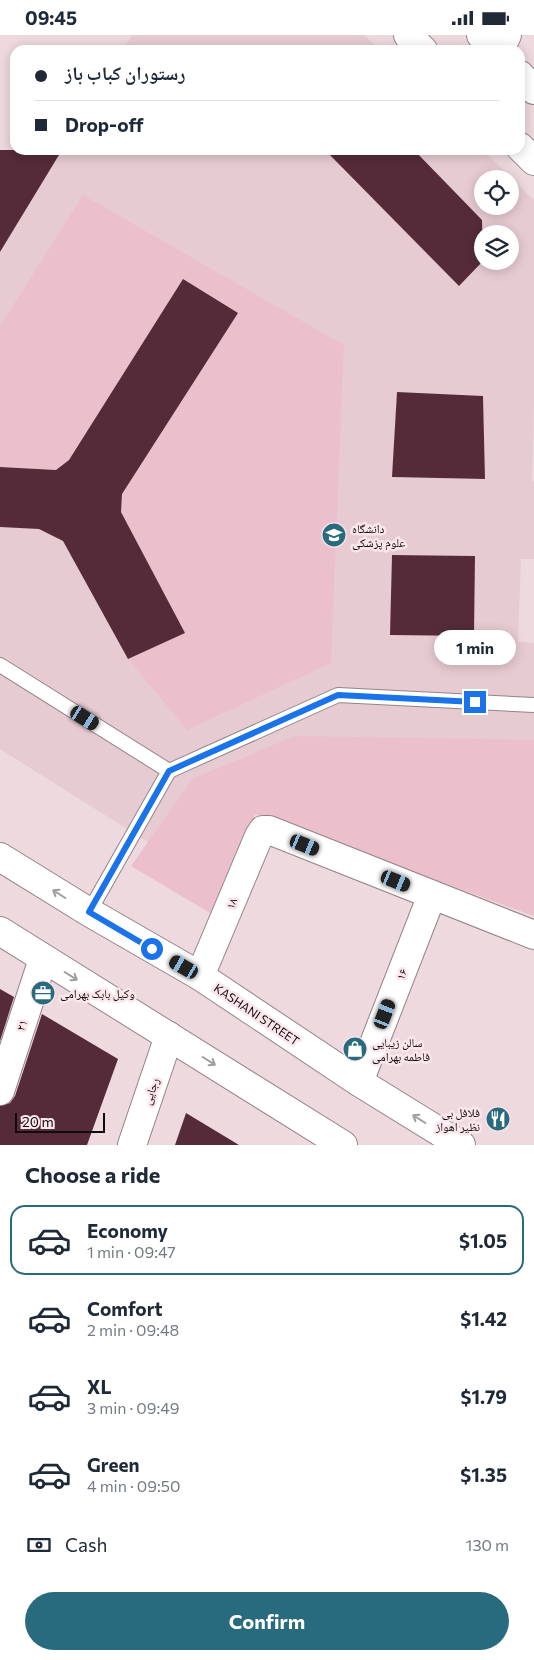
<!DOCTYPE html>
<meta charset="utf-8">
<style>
body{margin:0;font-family:Commissioner,"Noto Naskh Arabic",sans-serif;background:#f2f2f3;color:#1f2937;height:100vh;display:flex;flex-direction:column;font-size:19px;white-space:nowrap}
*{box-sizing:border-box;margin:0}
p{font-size:16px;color:#747a83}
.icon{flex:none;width:28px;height:28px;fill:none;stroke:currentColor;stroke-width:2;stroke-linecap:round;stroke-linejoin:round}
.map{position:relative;height:1110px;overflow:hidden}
.sheet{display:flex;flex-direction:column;background:#fff;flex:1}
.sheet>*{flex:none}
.top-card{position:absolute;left:10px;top:10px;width:515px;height:110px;border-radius:15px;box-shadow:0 2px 12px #0003;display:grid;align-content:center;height:110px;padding:0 25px;background:#fff}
.buttons{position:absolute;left:474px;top:135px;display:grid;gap:10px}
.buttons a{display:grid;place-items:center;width:45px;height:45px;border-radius:50%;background:#fff;box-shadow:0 2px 12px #0003;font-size:25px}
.scale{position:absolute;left:15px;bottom:12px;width:90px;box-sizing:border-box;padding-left:5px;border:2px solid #110b0d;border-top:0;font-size:14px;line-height:18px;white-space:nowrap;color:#110b0d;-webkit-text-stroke:4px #fae6eb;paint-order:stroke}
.end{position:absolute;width:22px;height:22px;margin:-11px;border:6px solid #1a73e8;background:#fff;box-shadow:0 0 0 2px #fff}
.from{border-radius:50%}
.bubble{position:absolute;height:35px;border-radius:18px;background:#fff;box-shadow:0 2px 12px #0003;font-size:16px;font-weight:700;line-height:35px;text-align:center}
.car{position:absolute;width:15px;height:30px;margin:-15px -8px;border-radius:6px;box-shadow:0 0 4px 1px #0007;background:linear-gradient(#222 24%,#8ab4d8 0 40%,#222 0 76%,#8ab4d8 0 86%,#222 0)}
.top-card b{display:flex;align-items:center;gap:18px;height:48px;font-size:19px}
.top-card b+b{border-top:1px solid #e0e1e3}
.top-card i{width:12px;height:12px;background:#1f2937}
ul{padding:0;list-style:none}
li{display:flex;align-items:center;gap:15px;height:70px;margin:0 10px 8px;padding:0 15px;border:2px solid transparent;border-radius:15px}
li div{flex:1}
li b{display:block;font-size:19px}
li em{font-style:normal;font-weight:700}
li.active{border-color:#296b7e}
li>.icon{width:45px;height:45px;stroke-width:1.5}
h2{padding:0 25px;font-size:22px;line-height:60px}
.pay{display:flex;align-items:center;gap:12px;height:55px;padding:0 25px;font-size:19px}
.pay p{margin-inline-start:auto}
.button{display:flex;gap:10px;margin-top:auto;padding:10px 25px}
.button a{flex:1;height:58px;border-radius:30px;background:#296b7e;color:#fff;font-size:20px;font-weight:700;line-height:58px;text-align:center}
.status{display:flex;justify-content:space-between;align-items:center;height:35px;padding:0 25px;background:#fff;direction:ltr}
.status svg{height:14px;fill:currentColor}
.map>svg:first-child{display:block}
.built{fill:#e7cbd2;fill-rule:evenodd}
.green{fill:#ebc0cc}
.building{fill:#552b39}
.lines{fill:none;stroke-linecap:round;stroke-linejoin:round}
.service-casing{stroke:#958388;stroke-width:16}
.minor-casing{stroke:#958388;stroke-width:30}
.secondary-casing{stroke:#958388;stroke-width:30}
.primary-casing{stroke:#958388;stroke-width:30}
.service{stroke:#fff;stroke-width:14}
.minor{stroke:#fff;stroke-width:28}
.secondary{stroke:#fff;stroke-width:28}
.primary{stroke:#fff;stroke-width:28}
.oneway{stroke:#a09d9e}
.route{stroke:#1a73e8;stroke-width:6}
.labels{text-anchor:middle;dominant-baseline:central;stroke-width:5;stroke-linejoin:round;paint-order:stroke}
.poi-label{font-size:12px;fill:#110b0d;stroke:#fae6eb;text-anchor:start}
.street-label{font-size:12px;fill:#110b0d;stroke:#fae6eb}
</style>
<div class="status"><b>09:45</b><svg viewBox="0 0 49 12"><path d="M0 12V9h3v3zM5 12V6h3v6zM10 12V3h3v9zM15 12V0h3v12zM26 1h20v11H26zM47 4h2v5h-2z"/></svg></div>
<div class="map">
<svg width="534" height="1110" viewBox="0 0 534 1110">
<rect width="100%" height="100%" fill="#edd9de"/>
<g class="built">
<path d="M132,0H364L380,15H123Z"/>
<path d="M62,115H483L534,165V370L532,446L534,447V524H521L518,607L534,608V881L255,779L224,855L0,714V492L39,494L63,506L128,624L185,598L121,477L238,278L183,244L69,425L0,432V217ZM482,144H510V171H482ZM482,199H510V226H482ZM397,357L483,361L485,444L393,442ZM392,520L475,521L474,601L391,600Z"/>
</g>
<g class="green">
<path d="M83,160L344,310L331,628L187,695L128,624L185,598L121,477L122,459L183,244L69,425L56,435L0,432V291Z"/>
<path d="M295,701L534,705V881L255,779L215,881L131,831L192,744Z"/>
</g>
<g class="building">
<path d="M0,115H62L0,217Z"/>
<path d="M325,115H414L482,185L483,226L459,251Z"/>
<path d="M183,244L238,278L122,459L121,477L185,598L128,624L63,506L39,494L0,492V432L56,435L69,425Z"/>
<path d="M397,357L483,361L485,444L392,442Z"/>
<path d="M392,520L475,521L474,601L390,600Z"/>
<path d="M0,954L14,962L0,1006Z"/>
<path d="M42,979L118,1024L87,1110H0V1071L10,1068L15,1061Z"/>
<path d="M186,1078L239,1110H175Z"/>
</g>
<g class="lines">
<defs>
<g id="service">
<path d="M0,630L169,736"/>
<path d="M89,877L169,736L338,660L534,670"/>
</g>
<g id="minor">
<path d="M408,0L423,15"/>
<path d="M500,15L507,0"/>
<path d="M520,112L534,126"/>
<path d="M200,941L259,801L263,795H269L534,900"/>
<path d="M359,1047L432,860"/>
<path d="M0,1056L43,924"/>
<path d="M132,1110L169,1001"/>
</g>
<g id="secondary">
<path d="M481,0L497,15"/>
<path d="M520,40L534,55"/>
</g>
<g id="primary">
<path d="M0,822L89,877L200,941L359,1047L461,1110"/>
<path d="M0,896L343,1110"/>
</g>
</defs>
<use href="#service" class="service-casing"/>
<use href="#minor" class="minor-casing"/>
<use href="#secondary" class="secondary-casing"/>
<use href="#primary" class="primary-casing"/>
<use href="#service" class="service"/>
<use href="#minor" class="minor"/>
<use href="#secondary" class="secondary"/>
<use href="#primary" class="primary"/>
</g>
<defs><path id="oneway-shaft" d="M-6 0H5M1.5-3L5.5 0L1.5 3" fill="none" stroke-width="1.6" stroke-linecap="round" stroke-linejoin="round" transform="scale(1.25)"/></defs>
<g class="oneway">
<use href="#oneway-shaft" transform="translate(59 859) rotate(-148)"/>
<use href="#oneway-shaft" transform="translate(71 941) rotate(32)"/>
<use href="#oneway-shaft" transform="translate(209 1026) rotate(32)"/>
<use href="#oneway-shaft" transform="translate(419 1084) rotate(-148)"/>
</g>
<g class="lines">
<path class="route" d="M152,914L89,877L169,736L338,660L475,667"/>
</g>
<defs>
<symbol id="university-disc" viewBox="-11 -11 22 22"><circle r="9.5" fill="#296b7e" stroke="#fae6eb"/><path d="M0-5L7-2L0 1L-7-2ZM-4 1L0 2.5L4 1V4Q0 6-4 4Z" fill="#fff"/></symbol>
<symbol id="office-disc" viewBox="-11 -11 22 22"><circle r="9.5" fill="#296b7e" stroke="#fae6eb"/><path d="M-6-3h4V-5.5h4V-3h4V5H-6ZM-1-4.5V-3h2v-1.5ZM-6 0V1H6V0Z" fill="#fff"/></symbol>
<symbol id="shop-disc" viewBox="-11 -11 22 22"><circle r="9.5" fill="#296b7e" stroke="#fae6eb"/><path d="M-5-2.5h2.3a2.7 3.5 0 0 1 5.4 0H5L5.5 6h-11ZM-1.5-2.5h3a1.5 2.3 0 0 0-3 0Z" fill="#fff"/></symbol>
<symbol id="restaurant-disc" viewBox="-11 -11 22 22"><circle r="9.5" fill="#296b7e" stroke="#fae6eb"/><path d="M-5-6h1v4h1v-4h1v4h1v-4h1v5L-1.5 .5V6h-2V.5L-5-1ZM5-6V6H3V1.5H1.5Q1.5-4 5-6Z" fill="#fff"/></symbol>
</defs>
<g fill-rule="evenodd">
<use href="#university-disc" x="320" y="486" width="28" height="28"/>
<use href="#office-disc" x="29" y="944" width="28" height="28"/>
<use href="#shop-disc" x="341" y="1000" width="28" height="28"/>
<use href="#restaurant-disc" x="484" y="1070" width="28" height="28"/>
</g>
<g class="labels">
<g class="poi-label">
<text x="352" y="493">دانشگاه<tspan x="352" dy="14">علوم پزشکی</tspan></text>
<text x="60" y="958">وکیل بابک بهرامی</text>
<text x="372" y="1007">سالن زیبایی<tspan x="372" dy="14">فاطمه بهرامی</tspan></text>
<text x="480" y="1077" text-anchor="end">فلافل بی<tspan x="480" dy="14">نظیر اهواز</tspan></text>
</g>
<g class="street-label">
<text transform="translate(231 868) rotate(-67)">۱۸</text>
<text transform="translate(401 939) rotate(-69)">۱۶</text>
<text transform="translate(257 979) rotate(34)">KASHANI STREET</text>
<text transform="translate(21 990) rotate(-72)">۲۱</text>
<text transform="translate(150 1056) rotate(-71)">رجایی</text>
</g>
</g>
</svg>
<div class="buttons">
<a><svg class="icon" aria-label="locate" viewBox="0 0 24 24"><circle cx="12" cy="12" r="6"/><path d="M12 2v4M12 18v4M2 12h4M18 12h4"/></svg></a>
<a><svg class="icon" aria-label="layers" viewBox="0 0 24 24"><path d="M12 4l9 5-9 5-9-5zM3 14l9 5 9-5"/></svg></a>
</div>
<div class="scale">20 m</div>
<i class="end from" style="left:152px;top:914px"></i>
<i class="end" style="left:475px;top:667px"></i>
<div class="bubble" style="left:434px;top:595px;width:82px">1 min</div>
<i class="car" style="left:85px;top:683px;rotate:122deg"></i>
<i class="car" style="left:305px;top:810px;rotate:112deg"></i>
<i class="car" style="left:396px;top:846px;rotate:112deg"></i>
<i class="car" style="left:184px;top:932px;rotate:300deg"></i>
<i class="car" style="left:385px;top:979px;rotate:21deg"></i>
<div class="top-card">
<b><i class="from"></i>رستوران کباب باز</b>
<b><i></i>Drop-off</b>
</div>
</div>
<section class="sheet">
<h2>Choose a ride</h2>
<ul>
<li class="active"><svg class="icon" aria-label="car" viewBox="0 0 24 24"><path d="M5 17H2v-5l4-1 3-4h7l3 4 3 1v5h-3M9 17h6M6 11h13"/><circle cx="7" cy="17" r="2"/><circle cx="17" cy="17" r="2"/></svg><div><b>Economy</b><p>1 min · 09:47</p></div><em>$1.05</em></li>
<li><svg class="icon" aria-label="car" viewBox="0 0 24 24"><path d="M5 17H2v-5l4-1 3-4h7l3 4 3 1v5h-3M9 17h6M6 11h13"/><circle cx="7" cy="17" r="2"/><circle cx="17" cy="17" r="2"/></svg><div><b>Comfort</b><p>2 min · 09:48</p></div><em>$1.42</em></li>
<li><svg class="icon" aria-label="car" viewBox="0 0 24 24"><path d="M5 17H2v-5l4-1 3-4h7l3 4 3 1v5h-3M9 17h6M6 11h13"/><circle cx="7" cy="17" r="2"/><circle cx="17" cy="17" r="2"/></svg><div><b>XL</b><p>3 min · 09:49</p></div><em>$1.79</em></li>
<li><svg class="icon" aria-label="car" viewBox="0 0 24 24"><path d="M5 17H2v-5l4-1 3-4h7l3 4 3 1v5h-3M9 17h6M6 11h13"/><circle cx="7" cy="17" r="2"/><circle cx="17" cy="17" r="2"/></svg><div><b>Green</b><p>4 min · 09:50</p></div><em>$1.35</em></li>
</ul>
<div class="pay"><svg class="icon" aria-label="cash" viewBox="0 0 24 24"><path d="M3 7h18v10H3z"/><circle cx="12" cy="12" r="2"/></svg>Cash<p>130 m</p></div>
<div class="button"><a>Confirm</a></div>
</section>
